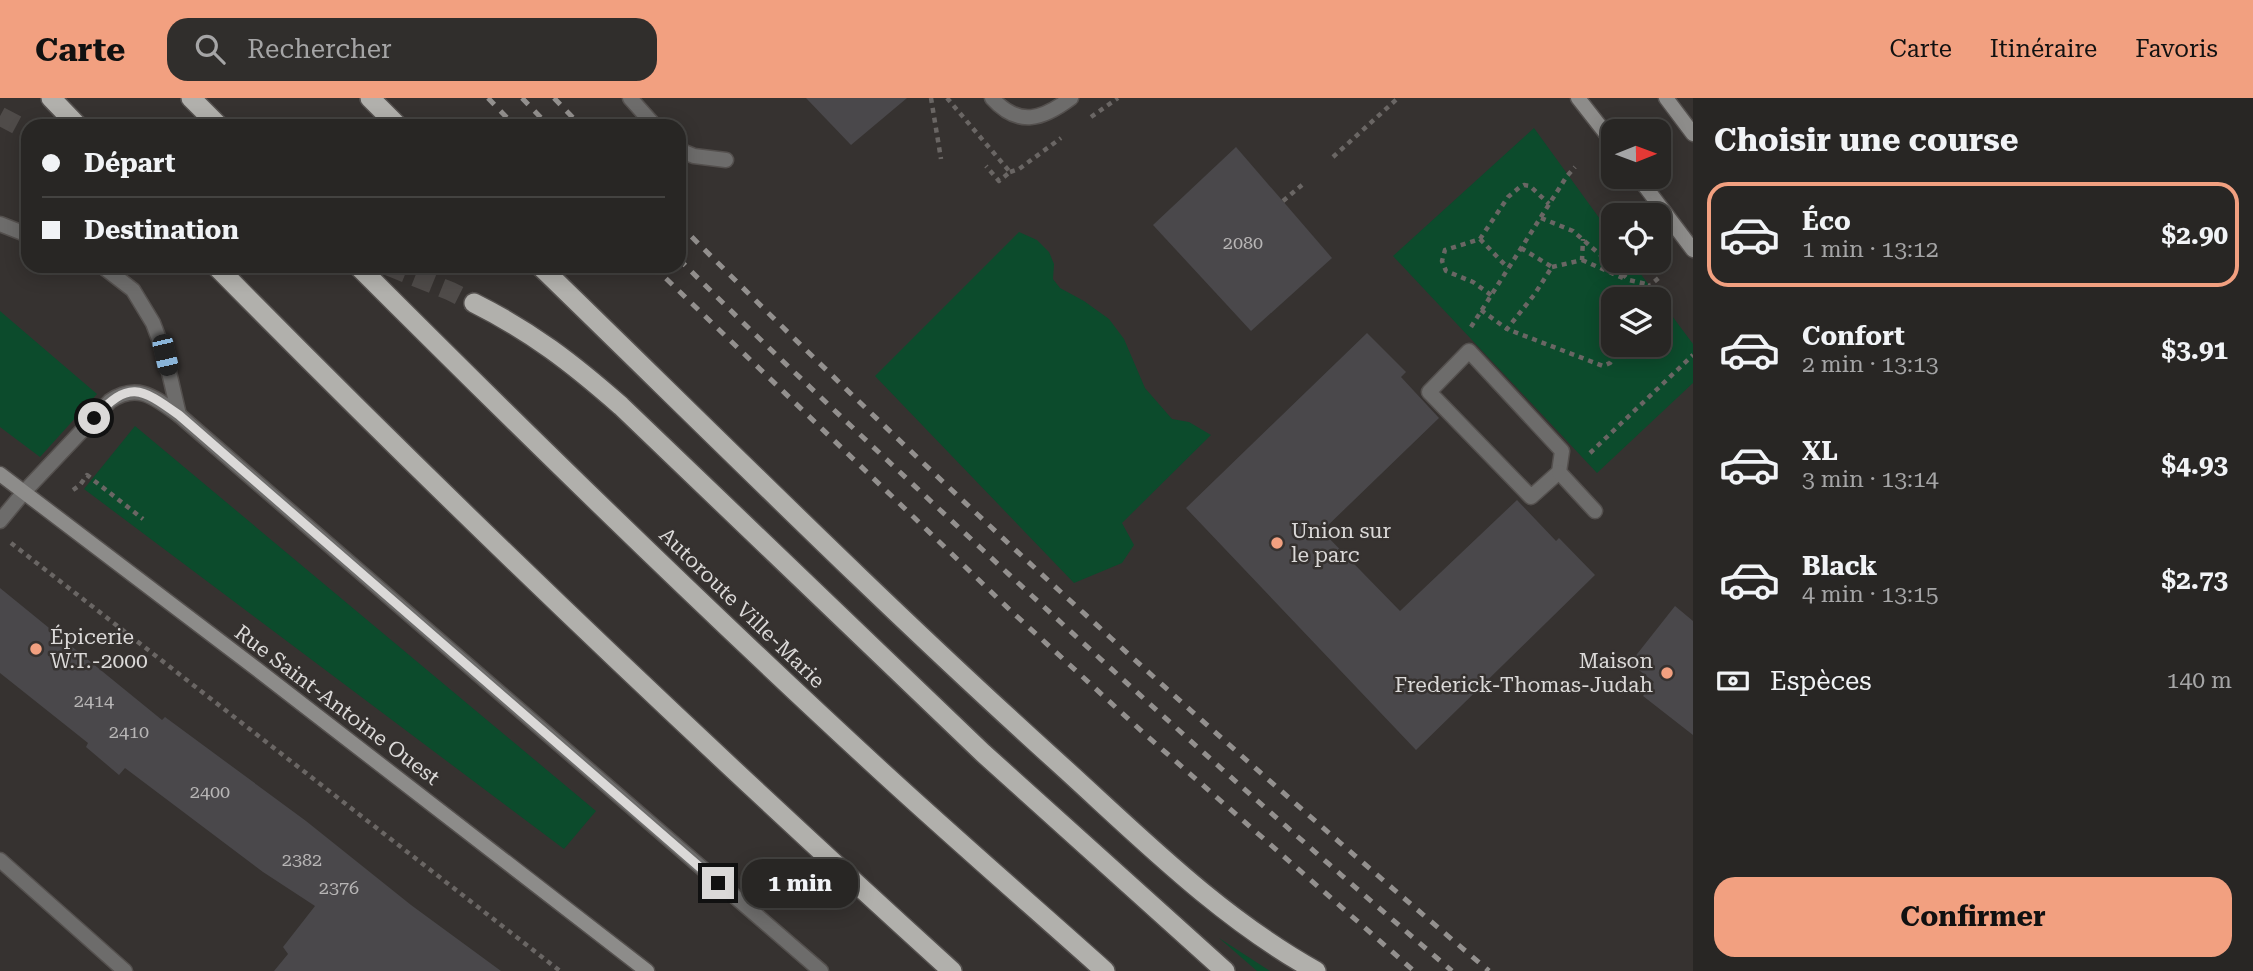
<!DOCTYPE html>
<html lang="fr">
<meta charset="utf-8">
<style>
body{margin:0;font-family:"Roboto Serif",serif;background:#302e2c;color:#f1f3f6;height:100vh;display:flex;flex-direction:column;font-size:26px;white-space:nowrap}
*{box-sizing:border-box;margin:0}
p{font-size:23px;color:#a5a5a6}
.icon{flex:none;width:38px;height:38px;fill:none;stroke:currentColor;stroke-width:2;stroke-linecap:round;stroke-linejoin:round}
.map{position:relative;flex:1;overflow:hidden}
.sheet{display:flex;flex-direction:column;background:#282624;width:560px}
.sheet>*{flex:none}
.banner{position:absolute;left:21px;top:21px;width:665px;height:154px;border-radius:21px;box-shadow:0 4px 18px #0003,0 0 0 2px #444341;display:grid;align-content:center;height:154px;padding:0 21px;background:#282624}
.needle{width:46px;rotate:89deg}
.tools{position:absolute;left:1601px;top:21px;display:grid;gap:14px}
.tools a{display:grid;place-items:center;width:70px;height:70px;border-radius:14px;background:#282624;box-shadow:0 4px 18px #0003,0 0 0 2px #444341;font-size:35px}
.end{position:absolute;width:32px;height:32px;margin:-16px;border:9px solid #dbd9d8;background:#111;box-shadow:0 0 0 4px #111}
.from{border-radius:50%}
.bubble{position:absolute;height:49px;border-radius:21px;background:#282624;box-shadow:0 4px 18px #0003,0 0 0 2px #444341;font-size:23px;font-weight:700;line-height:49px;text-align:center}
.car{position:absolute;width:21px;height:42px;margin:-21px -10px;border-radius:9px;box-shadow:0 0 5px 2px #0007;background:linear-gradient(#222 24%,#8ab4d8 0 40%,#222 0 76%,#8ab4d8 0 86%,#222 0)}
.banner b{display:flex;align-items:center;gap:24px;height:66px;font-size:26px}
.banner b+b{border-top:2px solid #444341}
.banner i{width:18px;height:18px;background:#f1f3f6}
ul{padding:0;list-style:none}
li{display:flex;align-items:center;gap:21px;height:105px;margin:0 14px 10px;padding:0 7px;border:4px solid transparent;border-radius:21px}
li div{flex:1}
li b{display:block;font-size:26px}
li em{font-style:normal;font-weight:700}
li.selected{border-color:#f2a080}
li>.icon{width:63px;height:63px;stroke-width:1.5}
h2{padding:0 21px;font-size:32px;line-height:84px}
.pay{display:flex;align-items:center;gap:18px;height:77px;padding:0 21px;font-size:26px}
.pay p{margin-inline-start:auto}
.action{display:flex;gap:14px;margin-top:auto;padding:14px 21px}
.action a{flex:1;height:80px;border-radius:21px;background:#f2a080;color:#111;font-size:28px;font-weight:700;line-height:80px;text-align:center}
header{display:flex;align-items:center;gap:42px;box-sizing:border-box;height:98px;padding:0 35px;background:#f2a080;color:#111}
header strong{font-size:33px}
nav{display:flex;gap:38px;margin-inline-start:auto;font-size:24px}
.search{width:490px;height:63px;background:#302e2c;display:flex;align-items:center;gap:18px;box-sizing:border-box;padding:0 24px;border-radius:21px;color:#a5a5a6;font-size:26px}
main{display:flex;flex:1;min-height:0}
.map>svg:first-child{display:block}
.green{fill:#0c4b2c;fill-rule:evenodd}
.building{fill:#4a484b}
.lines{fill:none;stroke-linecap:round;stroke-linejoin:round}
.trunk-tunnel{stroke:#4f4b49;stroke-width:19;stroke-dasharray:19 10;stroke-linecap:butt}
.service-casing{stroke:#54504e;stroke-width:17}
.minor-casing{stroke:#54504e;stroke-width:17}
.secondary-casing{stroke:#54504e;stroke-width:17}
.trunk-casing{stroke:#54504e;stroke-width:22}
.path{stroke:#6a6664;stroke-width:4.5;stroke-dasharray:5 5;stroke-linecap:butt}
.service{stroke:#6d6c6b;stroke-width:14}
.minor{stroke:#6d6c6b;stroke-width:14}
.secondary{stroke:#8d8c8a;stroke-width:14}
.trunk{stroke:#b1b0ac;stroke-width:19}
.rail{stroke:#93908e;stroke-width:5;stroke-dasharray:9 9;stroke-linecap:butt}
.route{stroke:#dbd9d8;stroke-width:9}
.poi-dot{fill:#f2a080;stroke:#363230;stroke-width:2.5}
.labels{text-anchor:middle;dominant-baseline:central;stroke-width:5;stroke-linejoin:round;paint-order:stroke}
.number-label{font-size:18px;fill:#b7b5b5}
.poi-label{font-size:21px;fill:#dbd9d8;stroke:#363230;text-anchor:start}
.street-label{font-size:21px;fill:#dbd9d8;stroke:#363230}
</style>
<header>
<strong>Carte</strong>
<div class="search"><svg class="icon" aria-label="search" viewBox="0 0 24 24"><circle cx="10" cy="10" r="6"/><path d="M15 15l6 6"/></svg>Rechercher</div>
<nav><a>Carte</a><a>Itinéraire</a><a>Favoris</a></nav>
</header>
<main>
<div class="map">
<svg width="1693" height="873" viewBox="0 0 1693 873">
<rect width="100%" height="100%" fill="#363230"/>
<g class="green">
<path d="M1534,30L1613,139L1614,163H1631L1693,246V285L1597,375L1393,158ZM1614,201H1659V247H1614Z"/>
<path d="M1019,134L1037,142L1049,154L1054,166L1053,181L1060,190L1084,203L1109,221L1124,241L1145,290L1172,321L1189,324L1211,337L1122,425L1134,447L1122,465L1074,485L875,278Z"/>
<path d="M0,213L97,296L40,359L0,329Z"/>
<path d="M135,328L596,713L564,751L84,391Z"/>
<path d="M1219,840L1270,873H1257Z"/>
</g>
<g class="building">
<path d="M806,0H907L851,47Z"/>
<path d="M1236,49L1332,160L1251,233L1153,127Z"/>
<path d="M1367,235L1406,274L1401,279L1439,320L1322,433L1400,513L1517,402L1556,443L1559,440L1595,477L1416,652L1186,410Z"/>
<path d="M0,490L162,622L165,619L306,723L411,807L501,873H274L288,856L283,849L315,808L263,774L125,670L119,677L86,649L88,645L0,575Z"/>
<path d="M1675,508L1693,523V637L1643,598L1654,584L1630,565Z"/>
</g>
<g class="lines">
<g class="trunk-tunnel">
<path d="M0,18L28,33"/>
<path d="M388,168L450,193L474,205"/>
</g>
<defs>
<g id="service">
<path d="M630,0L655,28"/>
<path d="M992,0C1019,30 1043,21 1071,0"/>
<path d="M679,52L694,58L726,62"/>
<path d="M0,126L28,137"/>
<path d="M102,168L133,192L153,225L165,257L179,317"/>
<path d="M1469,253L1562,353L1559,374L1531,399L1429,294Z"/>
<path d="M1559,374L1595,413"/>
<path d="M24,394L110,303C138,284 155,300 179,317L821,873"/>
<path d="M0,762L125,873"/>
</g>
<path id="minor" d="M0,423L24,394"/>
<g id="secondary">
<path d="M1578,0L1614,46"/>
<path d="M1666,0L1693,36"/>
<path d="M1638,79L1693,152"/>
<path d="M0,376L258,572L647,873"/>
</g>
<g id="trunk">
<path d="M51,0L78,28"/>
<path d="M191,0L219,28"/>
<path d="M370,0L398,28"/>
<path d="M216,168C454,410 700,644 952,873"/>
<path d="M358,168C529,339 702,508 880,672C954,740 1030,806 1105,873"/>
<path d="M540,168C710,333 878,502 1054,661C1137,736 1217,818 1316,873"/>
<path d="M474,205C532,234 572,265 621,308L983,655L1225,873"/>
</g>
</defs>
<use href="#service" class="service-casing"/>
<use href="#minor" class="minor-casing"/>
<use href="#secondary" class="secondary-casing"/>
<use href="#trunk" class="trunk-casing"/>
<g class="path">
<path d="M931,0L941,61"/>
<path d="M947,0L1010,74L999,83L986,68"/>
<path d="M1091,19L1118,0"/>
<path d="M1333,59L1398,0"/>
<path d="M1010,74L1019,71L1061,40"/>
<path d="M1283,103L1302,87"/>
<path d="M1541,120L1573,133L1629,182L1650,187"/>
<path d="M1480,141L1508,170"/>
<path d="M1521,150L1552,169L1534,197L1507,231L1603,268L1610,265L1621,247"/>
<path d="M1582,162L1623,180"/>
<path d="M1552,169L1582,162L1583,141"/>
<path d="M1491,197L1473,184L1446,173L1442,163L1445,152L1480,141L1508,99L1520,89L1524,87L1530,88L1549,106"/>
<path d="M1647,201L1650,187L1660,179"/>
<path d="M1481,212L1507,231"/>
<path d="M1471,229L1567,78L1575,69"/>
<path d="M1590,355L1693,257"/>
<path d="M73,392L80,387L87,377L143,421"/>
<path d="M11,445L560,873"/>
</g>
<use href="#service" class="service"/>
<use href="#minor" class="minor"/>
<use href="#secondary" class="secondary"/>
<use href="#trunk" class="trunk"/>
<g class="rail">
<path d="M488,0L515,28"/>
<path d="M522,0L549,28"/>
<path d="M554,0L581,28"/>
<path d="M679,126C938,387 1209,635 1489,873"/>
<path d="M679,161C763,246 851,328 938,410C1106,568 1277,723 1452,873"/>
<path d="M653,168L1011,513L1147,638L1414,873"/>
</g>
</g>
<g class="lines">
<path class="route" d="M94,320C129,282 140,289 179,317L718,785"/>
</g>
<g class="poi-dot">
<circle cx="1277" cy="445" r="7"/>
<circle cx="36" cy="551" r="7"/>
<circle cx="1667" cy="575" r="7"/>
</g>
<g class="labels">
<g class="number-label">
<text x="1243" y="144">2080</text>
<text x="94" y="602">2414</text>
<text x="129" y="633">2410</text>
<text x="210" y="693">2400</text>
<text x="302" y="761">2382</text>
<text x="339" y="789">2376</text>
</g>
<g class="poi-label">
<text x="1291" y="433">Union sur<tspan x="1291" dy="24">le parc</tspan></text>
<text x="50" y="539">Épicerie<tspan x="50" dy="24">W.T.-2000</tspan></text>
<text x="1653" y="563" text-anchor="end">Maison<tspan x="1653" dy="24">Frederick-Thomas-Judah</tspan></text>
</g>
<g class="street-label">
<text transform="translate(742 510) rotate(44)">Autoroute Ville-Marie</text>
<text transform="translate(337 607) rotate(37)">Rue Saint-Antoine Ouest</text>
</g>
</g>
</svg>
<div class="tools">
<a><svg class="needle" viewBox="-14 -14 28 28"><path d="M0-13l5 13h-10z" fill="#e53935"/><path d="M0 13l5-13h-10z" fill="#a5a5a6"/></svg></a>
<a><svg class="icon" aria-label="locate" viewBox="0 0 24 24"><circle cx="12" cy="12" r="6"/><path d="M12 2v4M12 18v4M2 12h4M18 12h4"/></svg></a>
<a><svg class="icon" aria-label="layers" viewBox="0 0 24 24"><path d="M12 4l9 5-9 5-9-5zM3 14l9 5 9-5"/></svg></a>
</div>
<i class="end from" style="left:94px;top:320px"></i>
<i class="end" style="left:718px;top:785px"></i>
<div class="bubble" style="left:742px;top:761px;width:116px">1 min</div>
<i class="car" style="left:165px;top:257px;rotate:167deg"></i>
<div class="banner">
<b><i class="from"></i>Départ</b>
<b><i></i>Destination</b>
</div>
</div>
<section class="sheet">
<h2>Choisir une course</h2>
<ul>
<li class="selected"><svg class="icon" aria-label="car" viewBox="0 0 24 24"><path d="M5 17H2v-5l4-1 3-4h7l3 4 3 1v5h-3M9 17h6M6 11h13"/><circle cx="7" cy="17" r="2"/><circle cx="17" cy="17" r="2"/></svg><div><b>Éco</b><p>1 min · 13:12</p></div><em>$2.90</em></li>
<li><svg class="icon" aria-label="car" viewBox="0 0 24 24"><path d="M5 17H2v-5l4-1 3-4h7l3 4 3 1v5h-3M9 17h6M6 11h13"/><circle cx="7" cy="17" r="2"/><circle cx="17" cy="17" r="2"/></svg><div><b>Confort</b><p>2 min · 13:13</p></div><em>$3.91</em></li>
<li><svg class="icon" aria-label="car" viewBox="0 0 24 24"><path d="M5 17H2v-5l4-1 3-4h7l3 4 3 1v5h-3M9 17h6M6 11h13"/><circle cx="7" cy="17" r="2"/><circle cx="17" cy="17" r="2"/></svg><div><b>XL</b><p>3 min · 13:14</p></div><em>$4.93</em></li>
<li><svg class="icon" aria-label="car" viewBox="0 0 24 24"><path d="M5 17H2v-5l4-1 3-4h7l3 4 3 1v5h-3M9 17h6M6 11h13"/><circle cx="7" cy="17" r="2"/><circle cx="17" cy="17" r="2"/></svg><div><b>Black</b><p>4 min · 13:15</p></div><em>$2.73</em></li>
</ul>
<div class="pay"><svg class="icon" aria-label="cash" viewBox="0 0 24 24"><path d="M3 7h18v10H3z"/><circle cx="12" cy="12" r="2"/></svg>Espèces<p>140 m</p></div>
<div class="action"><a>Confirmer</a></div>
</section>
</main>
